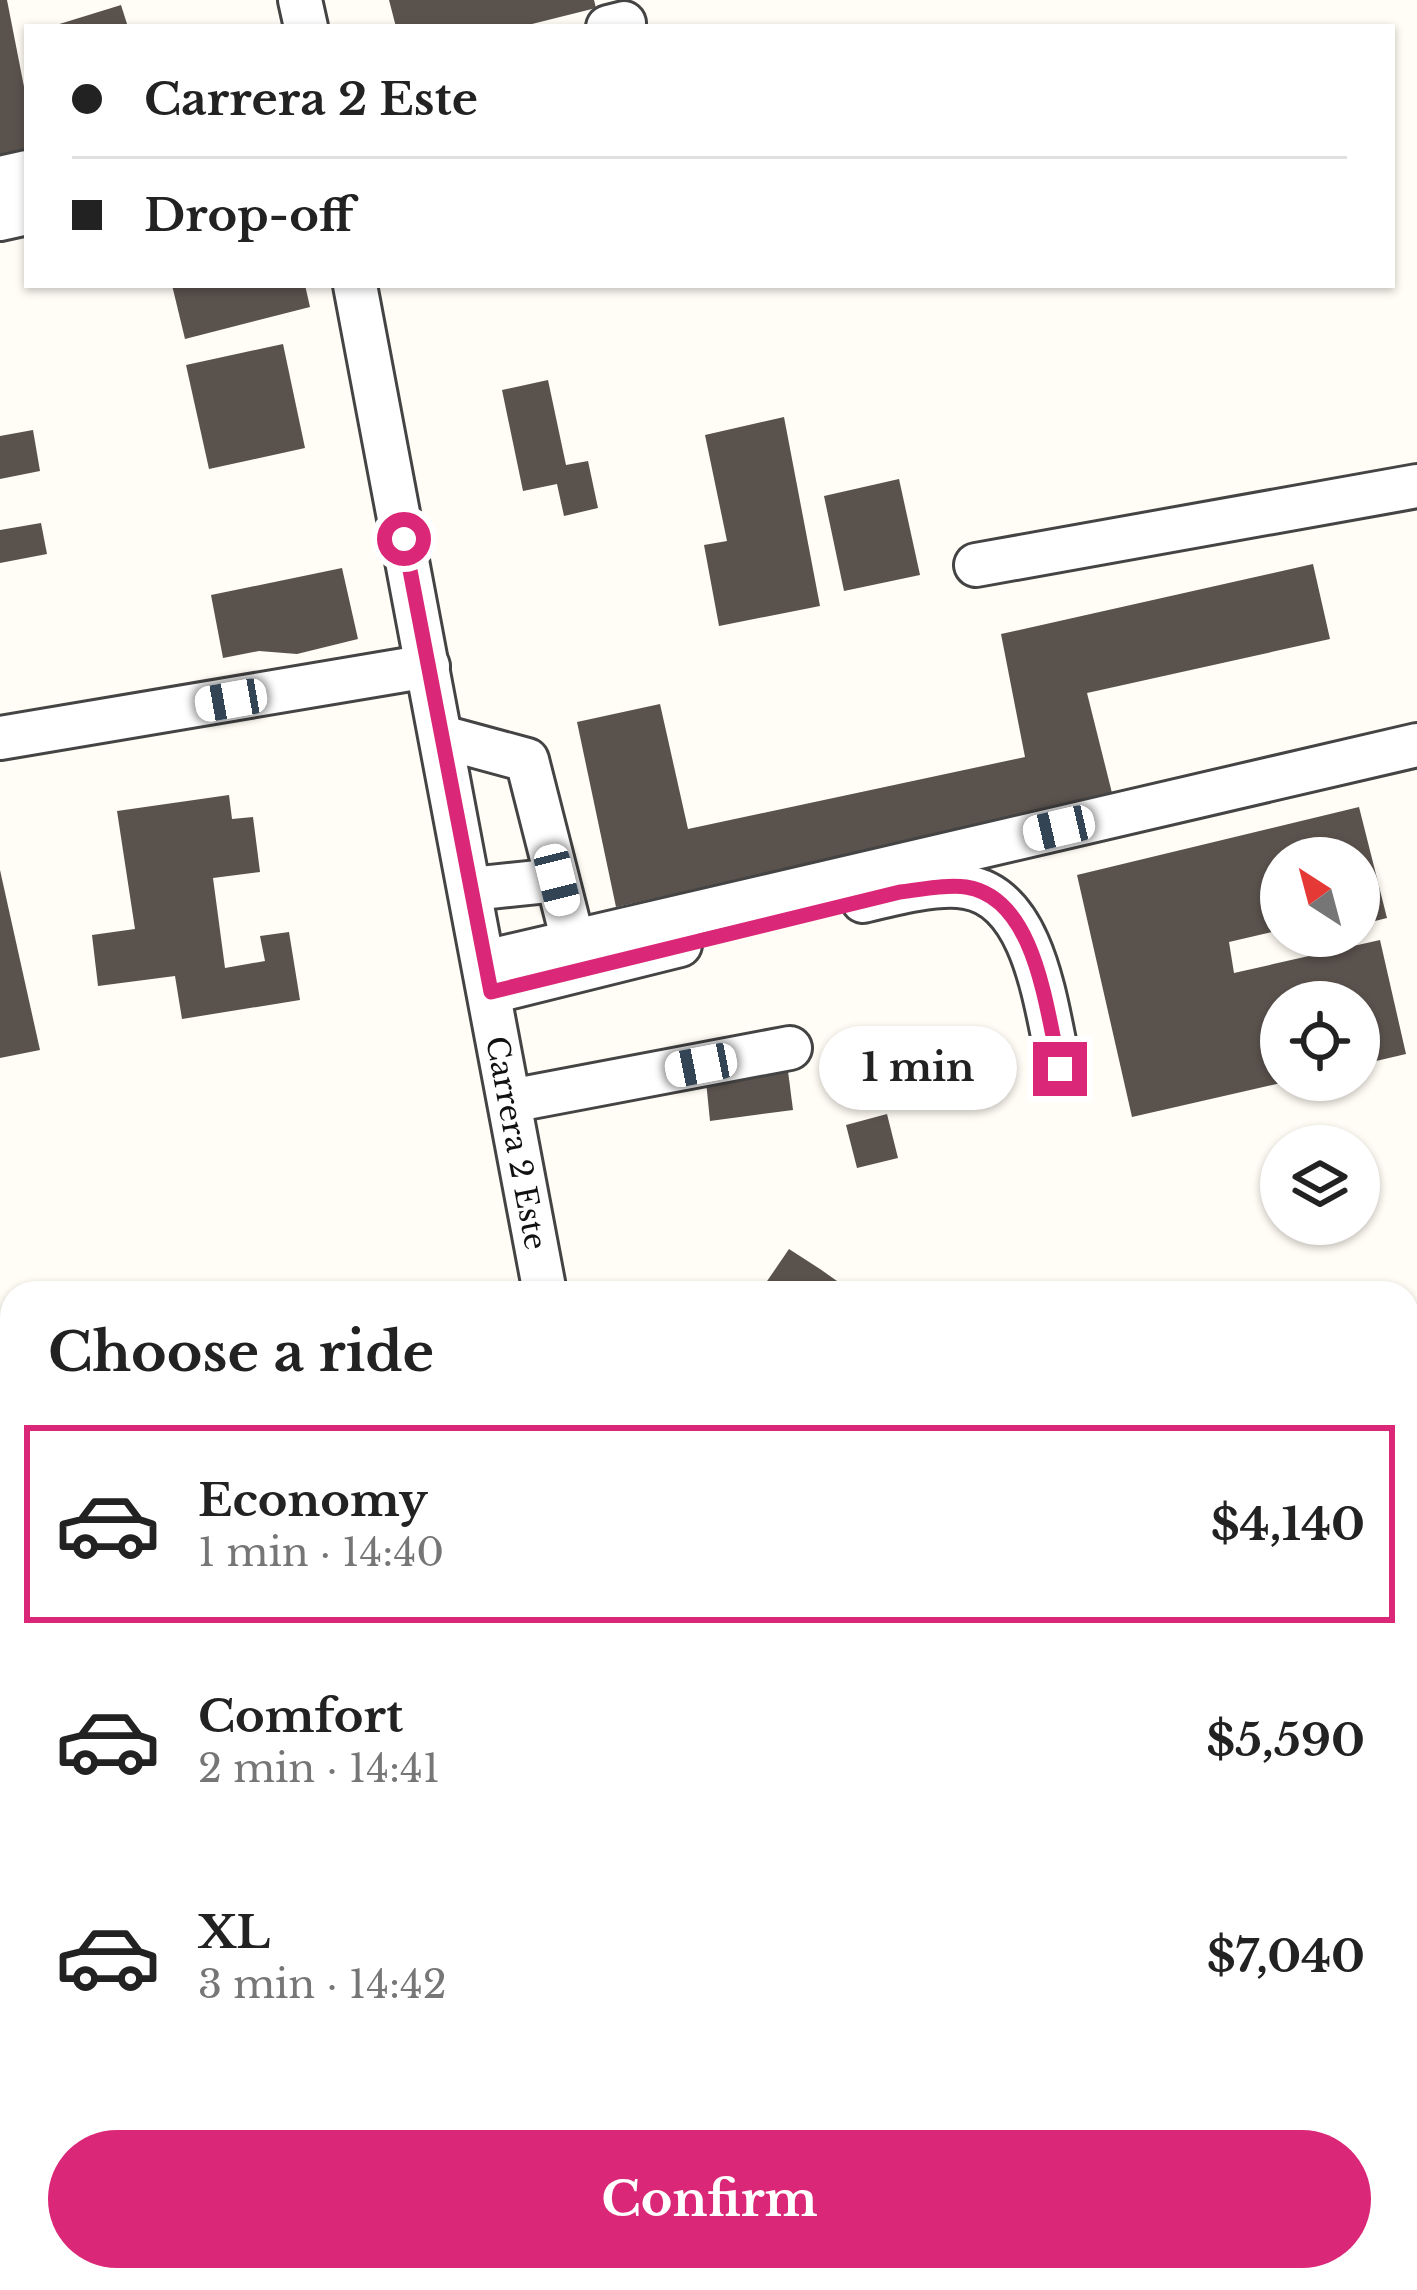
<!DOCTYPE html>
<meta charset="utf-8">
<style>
body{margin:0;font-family:"Libre Baskerville",serif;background:#f6f6f6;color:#222;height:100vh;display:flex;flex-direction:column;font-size:45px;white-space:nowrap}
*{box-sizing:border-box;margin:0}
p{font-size:39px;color:#767676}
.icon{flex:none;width:66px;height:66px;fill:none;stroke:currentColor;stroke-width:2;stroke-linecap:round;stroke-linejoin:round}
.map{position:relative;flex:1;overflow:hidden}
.side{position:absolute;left:0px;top:1281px;width:1419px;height:1011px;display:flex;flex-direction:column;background:#fff;border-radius:36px 36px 0 0;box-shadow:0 3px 9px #0004}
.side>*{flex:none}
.top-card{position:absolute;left:24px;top:24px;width:1371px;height:264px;border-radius:0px;box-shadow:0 3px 9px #0004;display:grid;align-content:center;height:264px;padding:0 48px;background:#fff}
.needle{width:78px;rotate:324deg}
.fabs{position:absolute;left:1260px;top:837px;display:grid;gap:24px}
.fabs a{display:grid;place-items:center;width:120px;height:120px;border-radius:50%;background:#fff;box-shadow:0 3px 9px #0004;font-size:60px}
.end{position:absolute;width:54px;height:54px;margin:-27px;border:15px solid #db2777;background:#fff;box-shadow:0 0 0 6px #fff}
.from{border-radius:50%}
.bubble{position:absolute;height:84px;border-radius:42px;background:#fff;box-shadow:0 3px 9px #0004;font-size:39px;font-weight:800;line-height:84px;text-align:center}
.car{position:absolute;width:36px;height:72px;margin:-36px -18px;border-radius:15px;box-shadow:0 0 9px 3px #0007;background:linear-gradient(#fff 24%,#345 0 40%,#fff 0 76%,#345 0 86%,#fff 0)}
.top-card b{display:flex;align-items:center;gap:42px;height:114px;font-size:45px}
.top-card b+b{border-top:3px solid #e0e0e0}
.top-card i{width:30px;height:30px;background:#222}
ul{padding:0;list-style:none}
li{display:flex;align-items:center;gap:36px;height:198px;margin:0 24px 18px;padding:0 24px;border:6px solid transparent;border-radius:0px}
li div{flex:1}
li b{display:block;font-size:45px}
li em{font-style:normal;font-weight:800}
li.selected{border-color:#db2777}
li>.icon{width:108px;height:108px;stroke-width:1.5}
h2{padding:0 48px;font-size:54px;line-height:144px}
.cta{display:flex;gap:24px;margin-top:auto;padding:24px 48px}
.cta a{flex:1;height:138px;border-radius:72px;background:#db2777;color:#fff;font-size:48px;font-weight:800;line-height:138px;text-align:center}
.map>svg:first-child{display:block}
.building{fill:#5a524d}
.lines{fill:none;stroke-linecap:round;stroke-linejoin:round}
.minor-casing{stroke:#444;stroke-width:48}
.minor{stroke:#fff;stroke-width:42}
.route{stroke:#db2777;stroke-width:15}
.labels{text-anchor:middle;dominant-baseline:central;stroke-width:12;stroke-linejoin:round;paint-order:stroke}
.street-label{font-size:30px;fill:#111;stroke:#fff}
</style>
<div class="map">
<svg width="1417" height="2290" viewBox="0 0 1417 2290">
<rect width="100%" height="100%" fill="#fffdf5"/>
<g class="building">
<path d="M0,0H7L27,102V167L0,173Z"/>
<path d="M389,0H594L596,8L532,24V27H396Z"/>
<path d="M121,5L128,27H53V26Z"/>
<path d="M172,285H305L310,307L185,339Z"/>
<path d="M283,344L305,448L209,469L186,365Z"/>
<path d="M548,380L566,465L588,461L598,508L564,516L557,484L523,491L502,390Z"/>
<path d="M784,417L820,606L719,626L704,545L727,541L705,435Z"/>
<path d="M33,430L40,471L0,479V436Z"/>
<path d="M899,479L920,575L844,591L824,496Z"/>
<path d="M41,523L47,554L0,563V530Z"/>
<path d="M1313,564L1330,639L1087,693L1113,797L616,907L577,722L660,704L688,829L1025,757L1001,634Z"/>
<path d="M342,568L358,639L297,654L259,651L223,658L211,595Z"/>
<path d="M229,795L232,819L253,817L260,872L213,878L225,968L265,961L260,936L289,932L300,1000L182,1019L175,976L98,986L92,935L135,929L117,811Z"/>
<path d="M1359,807L1387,918L1359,925V858H1281V930L1229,942L1234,973L1380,940L1406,1054L1359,1065V1002H1281V1083L1132,1117L1077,875Z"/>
<path d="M0,870L40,1050L0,1058Z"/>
<path d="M788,1071L793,1110L710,1121L706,1081Z"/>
<path d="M887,1114L898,1158L857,1168L846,1125Z"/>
<path d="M789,1249L820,1269L854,1293H759Z"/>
<path d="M277,2280H351V2282L314,2290H279Z"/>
</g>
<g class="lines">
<defs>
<g id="minor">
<path d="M300,0L306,27"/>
<path d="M608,27L624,23"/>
<path d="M0,178L27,172"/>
<path d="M0,219L27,213"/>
<path id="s1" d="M355,285L545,1293"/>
<path d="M976,565L1417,486"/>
<path d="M442,737L527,760L573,941"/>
<path d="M0,738L428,666"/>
<path d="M471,889L557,880"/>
<path d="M863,901C891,894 938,882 966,887C1037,898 1046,1012 1060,1069"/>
<path d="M485,962L1417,745"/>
<path d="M491,992L680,945"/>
<path d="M510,1101L790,1048"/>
<path d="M0,1395L12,1393"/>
<path d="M1407,1676L1417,1674"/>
<path d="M0,1755L12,1753"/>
<path d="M0,1877L12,1875"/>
<path d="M745,2280L747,2290"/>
<path d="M414,2290L466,2280"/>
</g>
</defs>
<use href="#minor" class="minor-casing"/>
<use href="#minor" class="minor"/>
</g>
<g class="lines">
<path class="route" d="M404,539L491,992L900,892C920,890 946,884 966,887C1037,898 1046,1012 1060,1069"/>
</g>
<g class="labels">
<g class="street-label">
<text stroke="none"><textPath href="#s1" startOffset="873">Carrera 2 Este</textPath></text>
</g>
</g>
</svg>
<div class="fabs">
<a><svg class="needle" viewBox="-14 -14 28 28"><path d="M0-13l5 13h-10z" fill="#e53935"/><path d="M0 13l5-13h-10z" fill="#767676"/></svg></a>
<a><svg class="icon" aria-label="locate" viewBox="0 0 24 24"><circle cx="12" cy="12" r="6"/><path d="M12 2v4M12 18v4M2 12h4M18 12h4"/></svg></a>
<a><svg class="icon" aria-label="layers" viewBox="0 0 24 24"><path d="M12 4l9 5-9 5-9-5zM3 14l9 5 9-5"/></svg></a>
</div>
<i class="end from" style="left:404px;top:539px"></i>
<i class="end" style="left:1060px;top:1069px"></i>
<div class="bubble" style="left:819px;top:1026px;width:198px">1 min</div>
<i class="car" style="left:231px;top:700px;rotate:260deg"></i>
<i class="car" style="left:1059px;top:828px;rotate:257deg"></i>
<i class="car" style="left:557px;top:880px;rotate:166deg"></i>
<i class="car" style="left:701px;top:1065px;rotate:259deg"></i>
<div class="top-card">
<b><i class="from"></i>Carrera 2 Este</b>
<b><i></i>Drop-off</b>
</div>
<section class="side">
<h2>Choose a ride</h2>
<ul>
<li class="selected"><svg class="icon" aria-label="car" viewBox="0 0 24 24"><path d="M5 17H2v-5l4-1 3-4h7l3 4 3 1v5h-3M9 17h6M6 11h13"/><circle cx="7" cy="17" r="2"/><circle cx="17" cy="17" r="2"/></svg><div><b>Economy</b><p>1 min · 14:40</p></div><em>$4,140</em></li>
<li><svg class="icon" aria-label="car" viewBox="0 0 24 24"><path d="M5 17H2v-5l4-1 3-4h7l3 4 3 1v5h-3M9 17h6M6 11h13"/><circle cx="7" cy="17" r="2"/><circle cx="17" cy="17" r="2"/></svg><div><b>Comfort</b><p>2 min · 14:41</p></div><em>$5,590</em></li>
<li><svg class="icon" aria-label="car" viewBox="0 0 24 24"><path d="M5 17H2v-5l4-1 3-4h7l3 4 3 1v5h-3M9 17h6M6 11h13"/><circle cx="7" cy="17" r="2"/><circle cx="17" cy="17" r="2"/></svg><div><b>XL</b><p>3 min · 14:42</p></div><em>$7,040</em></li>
</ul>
<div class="cta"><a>Confirm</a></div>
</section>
</div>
